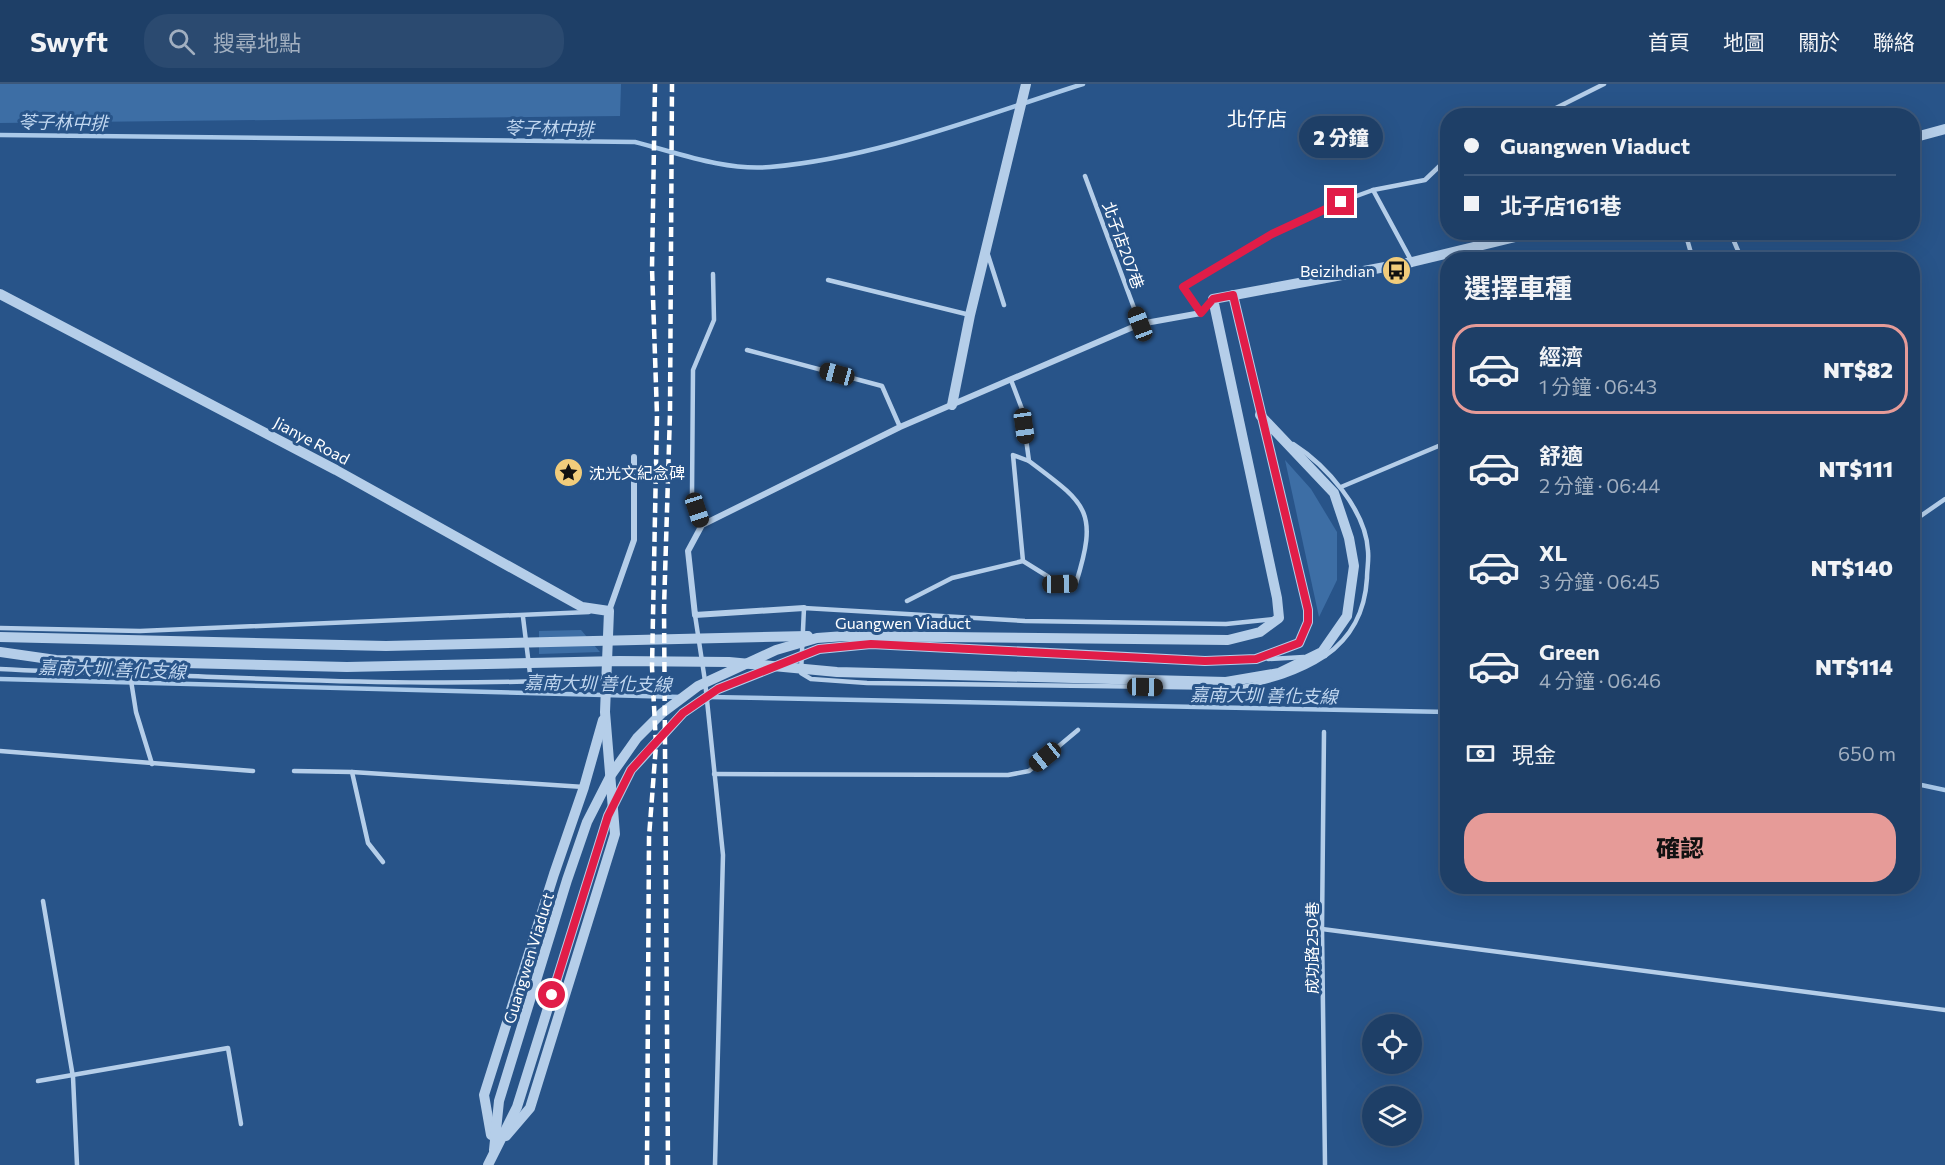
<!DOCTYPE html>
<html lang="zh-TW">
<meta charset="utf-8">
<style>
body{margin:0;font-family:Commissioner,"Noto Sans TC",sans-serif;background:#2b4a70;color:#f1f3f6;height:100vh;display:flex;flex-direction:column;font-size:22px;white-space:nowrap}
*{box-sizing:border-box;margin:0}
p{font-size:20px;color:#a1afc0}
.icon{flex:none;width:33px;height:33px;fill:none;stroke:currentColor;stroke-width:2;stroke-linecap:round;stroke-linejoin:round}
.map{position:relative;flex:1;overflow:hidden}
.drawer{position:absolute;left:1440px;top:168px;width:480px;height:642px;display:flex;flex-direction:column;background:#1e3f67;border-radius:24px;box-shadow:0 6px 24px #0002,0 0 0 2px #3c587b}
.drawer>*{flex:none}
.top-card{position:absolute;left:1440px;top:24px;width:480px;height:132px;border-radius:24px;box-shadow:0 6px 24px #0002,0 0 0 2px #3c587b;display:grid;align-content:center;height:132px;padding:0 24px;background:#1e3f67}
.fabs{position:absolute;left:1362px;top:930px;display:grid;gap:12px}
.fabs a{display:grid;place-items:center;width:60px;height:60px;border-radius:50%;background:#1e3f67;box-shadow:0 6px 24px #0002,0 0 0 2px #3c587b;font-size:30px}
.end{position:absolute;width:27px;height:27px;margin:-14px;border:8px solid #e11d48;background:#fff;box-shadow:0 0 0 3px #fff}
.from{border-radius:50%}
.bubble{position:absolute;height:42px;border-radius:21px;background:#1e3f67;box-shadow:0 6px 24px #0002,0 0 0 2px #3c587b;font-size:20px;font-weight:800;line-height:42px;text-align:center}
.car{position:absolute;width:18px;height:36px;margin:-18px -9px;border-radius:8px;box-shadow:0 0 4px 2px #0007;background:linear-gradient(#222 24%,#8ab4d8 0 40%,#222 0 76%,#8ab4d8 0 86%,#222 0)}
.top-card b{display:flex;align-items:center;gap:21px;height:57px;font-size:22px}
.top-card b+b{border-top:2px solid #3c587b}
.top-card i{width:15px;height:15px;background:#f1f3f6}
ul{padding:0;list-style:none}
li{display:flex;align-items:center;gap:18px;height:90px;margin:0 12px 9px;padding:0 12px;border:3px solid transparent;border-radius:24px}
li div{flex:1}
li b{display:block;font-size:22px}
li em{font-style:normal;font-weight:800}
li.on{border-color:#e69b98}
li>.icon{width:54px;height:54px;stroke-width:1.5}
h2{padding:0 24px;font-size:27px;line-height:72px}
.pay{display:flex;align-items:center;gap:15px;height:66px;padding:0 24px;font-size:22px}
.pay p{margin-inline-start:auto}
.cta{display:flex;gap:12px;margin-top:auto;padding:12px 24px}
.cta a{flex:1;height:69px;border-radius:24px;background:#e69b98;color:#111;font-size:24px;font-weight:800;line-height:69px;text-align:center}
header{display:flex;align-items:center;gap:36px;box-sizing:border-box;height:84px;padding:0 30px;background:#1e3f67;border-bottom:2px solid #3c587b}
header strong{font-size:28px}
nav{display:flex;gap:33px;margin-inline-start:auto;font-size:21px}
.search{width:420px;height:54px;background:#2b4a70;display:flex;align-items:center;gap:15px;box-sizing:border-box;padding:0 21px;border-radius:24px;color:#a1afc0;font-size:22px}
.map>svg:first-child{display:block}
.green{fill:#3d6ea5}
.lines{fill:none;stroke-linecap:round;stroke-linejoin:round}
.stream{stroke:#aac9e9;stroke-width:4.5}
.service{stroke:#b5cee9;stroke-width:4.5}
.minor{stroke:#b5cee9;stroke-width:6}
.tertiary{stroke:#b5cee9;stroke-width:10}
.rail{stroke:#fff;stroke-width:4.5;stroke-dasharray:10 4.5;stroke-linecap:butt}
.route{stroke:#e11d48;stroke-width:8}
.labels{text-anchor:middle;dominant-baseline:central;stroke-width:6;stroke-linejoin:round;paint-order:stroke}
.street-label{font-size:16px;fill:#fff;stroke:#285489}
.poi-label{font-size:16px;fill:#fff;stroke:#285489;text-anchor:end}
.water-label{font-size:18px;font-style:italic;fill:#c1d7f0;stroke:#285489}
.quarter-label{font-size:20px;fill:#fff;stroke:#285489}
</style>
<header>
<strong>Swyft</strong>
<div class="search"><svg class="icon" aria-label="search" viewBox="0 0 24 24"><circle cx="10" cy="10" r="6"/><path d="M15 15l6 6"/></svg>搜尋地點</div>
<nav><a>首頁</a><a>地圖</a><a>關於</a><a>聯絡</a></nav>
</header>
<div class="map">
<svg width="1945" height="1081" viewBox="0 0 1945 1081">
<rect width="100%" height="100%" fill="#285489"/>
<g class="green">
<path d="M0,0H621L620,32L0,39Z"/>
<path d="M1285,376L1311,405L1337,448V496L1319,533Z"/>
<path d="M581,546L600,568L539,570V547Z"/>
</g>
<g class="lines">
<g class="stream">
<path d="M0,51L635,58C678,69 725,87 770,83C877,74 981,32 1083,0"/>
<path d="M0,595L680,613"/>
<path d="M709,613L1448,628"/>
<path d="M1912,699L1945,706"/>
</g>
<g class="service">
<path d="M1540,32L1604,0"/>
<path d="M1085,92L1140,240"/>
<path d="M1373,106L1412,178"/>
<path d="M1685,148L1693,176"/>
<path d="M1730,148L1742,176"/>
<path d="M1469,165L1474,176"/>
<path d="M988,171L1004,221"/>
<path d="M828,196L970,231"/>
<path d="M1201,229L1183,203L1272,150L1340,118L1373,106L1425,96L1448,74"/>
<path d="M747,266L882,302L900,343"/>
<path d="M1293,360C1326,381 1366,426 1368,467C1369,476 1367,485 1367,494C1365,528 1352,553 1325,572"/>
<path d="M1341,403L1448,358"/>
<path d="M1912,438L1945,415"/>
<path d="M702,441L692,410L693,286L714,236L713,190"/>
<path d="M1023,477L1013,371L1029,377"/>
<path d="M907,517L952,494L1023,477L1060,500L1076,499C1099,426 1086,420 1029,377L1022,325L1011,296"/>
<path d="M695,531L705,597L723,771L715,1081"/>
<path d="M523,533L531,598"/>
<path d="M1274,535L1226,540L1025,537L804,524L801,589L811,595L867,599L1238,604C1270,597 1298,590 1325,572"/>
<path d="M0,544L140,547L589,528"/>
<path d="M1268,575L1304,573"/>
<path d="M0,585C71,589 143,590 214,593C345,598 475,602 606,594"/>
<path d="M130,590L136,628L152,680"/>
<path d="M1324,648L1322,845L1325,1081"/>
<path d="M0,667L253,687"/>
<path d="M294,687L352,688L584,703"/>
<path d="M352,688L368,759L383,778"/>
<path d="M714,690L1008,691L1029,687L1078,646"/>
<path d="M43,817L73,993L77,1081"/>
<path d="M1322,845L1945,926"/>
<path d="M38,997L228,964L241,1040"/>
</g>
<g class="minor">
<path d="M804,524L695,531L688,467L702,441L900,343L1140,240L1201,229L1212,216"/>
<path d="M609,527L634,456V373"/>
</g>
<g class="tertiary">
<path d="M1912,54L1945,45"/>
<path d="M0,210L336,386L582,523L609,527L605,628L615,750L530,1024L506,1052"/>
<path d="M952,321L970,231L1026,0"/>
<path d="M0,553L386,562L808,552"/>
<path d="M0,568L56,576L347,583L619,577L729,578L837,588L1226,598L1279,589L1322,568L1347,532L1354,482L1349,454L1334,409L1260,331"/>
<path d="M491,1051L484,1011L554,790L584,703L603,636"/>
<path d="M494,1066L499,1017L567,796L587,738L611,691L637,654L662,629L698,602L776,566L817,554L845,552L1228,556L1260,548L1279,534L1277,514L1213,215L1412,178L1536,148"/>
<path d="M488,1081L517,1023L608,732L631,686L683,629L718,605L819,565L871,560L1205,577L1256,575L1299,559L1308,538V526L1233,211"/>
</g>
<g class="rail">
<path d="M647,1081L649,753L656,661L652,583L657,331L652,184L655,0"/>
<path d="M668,1081L664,524L670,329L672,0"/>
</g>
</g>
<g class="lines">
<path class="route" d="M552,911L608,732L631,686L647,668L683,629L718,605L819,565L871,560L1205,577L1256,575L1299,559L1308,538V526L1233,211L1213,215L1201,229L1183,203L1272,150L1341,118"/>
</g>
<defs>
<symbol id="bus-disc" viewBox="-11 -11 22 22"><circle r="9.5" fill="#f1cc7b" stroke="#285489"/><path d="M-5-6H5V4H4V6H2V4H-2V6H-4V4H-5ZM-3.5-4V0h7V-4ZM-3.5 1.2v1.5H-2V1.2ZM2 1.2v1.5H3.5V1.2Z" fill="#111"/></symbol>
<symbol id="sight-disc" viewBox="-11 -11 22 22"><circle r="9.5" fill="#f1cc7b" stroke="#285489"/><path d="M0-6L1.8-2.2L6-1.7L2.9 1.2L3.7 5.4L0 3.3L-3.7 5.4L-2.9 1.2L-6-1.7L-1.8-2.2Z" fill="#111"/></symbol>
</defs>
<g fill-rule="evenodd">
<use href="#bus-disc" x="1380" y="170" width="33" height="33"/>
<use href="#sight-disc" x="552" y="372" width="33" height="33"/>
</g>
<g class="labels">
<g class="street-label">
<text transform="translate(1124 161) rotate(70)">北子店207巷</text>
<text transform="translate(312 356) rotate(28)">Jianye Road</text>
<text x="903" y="538">Guangwen Viaduct</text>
<text transform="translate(1311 864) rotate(-90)">成功路250巷</text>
<text transform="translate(528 874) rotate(-73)">Guangwen Viaduct</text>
</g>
<g class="poi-label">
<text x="1375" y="186">Beizihdian</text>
<text x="589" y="388" text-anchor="start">沈光文紀念碑</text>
</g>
<g class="water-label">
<text transform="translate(63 38) rotate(1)">苓子林中排</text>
<text transform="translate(549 44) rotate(1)">苓子林中排</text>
<text transform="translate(112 585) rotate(2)">嘉南大圳 善化支線</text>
<text transform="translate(598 599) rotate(1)">嘉南大圳 善化支線</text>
<text transform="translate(1264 611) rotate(1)">嘉南大圳 善化支線</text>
</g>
<g class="quarter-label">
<text x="1257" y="34">北仔店</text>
</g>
</g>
</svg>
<div class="fabs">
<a><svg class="icon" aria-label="locate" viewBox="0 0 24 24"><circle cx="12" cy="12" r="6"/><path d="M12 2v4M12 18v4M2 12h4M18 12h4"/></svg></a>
<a><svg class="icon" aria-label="layers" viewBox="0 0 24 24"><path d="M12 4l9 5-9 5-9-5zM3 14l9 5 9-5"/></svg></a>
</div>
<i class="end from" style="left:552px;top:911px"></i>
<i class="end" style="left:1341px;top:118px"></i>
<div class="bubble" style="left:1299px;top:32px;width:84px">2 分鐘</div>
<i class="car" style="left:1140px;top:240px;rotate:339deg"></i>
<i class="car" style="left:837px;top:290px;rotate:285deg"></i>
<i class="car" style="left:1024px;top:342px;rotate:172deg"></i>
<i class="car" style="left:697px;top:426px;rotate:162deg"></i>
<i class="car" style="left:1060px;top:500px;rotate:89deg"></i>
<i class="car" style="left:1145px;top:603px;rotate:91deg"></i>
<i class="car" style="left:1045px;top:673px;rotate:231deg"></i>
<div class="top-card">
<b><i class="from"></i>Guangwen Viaduct</b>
<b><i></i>北子店161巷</b>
</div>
<section class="drawer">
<h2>選擇車種</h2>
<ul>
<li class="on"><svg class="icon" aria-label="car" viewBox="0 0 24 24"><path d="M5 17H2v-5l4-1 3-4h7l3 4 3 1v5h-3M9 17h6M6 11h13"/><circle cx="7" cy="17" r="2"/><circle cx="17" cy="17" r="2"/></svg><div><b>經濟</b><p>1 分鐘 · 06:43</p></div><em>NT$82</em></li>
<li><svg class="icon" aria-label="car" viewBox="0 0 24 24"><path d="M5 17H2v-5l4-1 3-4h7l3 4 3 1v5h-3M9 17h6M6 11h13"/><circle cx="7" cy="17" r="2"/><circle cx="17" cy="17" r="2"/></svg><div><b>舒適</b><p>2 分鐘 · 06:44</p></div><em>NT$111</em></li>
<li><svg class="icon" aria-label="car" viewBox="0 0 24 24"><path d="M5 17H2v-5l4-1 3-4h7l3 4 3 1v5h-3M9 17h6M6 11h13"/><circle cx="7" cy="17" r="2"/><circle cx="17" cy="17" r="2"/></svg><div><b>XL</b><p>3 分鐘 · 06:45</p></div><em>NT$140</em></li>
<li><svg class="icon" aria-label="car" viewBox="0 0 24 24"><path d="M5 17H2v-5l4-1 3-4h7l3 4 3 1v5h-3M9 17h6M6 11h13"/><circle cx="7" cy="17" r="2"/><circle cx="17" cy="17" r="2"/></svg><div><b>Green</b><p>4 分鐘 · 06:46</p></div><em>NT$114</em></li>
</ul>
<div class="pay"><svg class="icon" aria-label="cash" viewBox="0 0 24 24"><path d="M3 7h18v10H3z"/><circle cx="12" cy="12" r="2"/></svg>現金<p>650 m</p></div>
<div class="cta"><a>確認</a></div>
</section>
</div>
